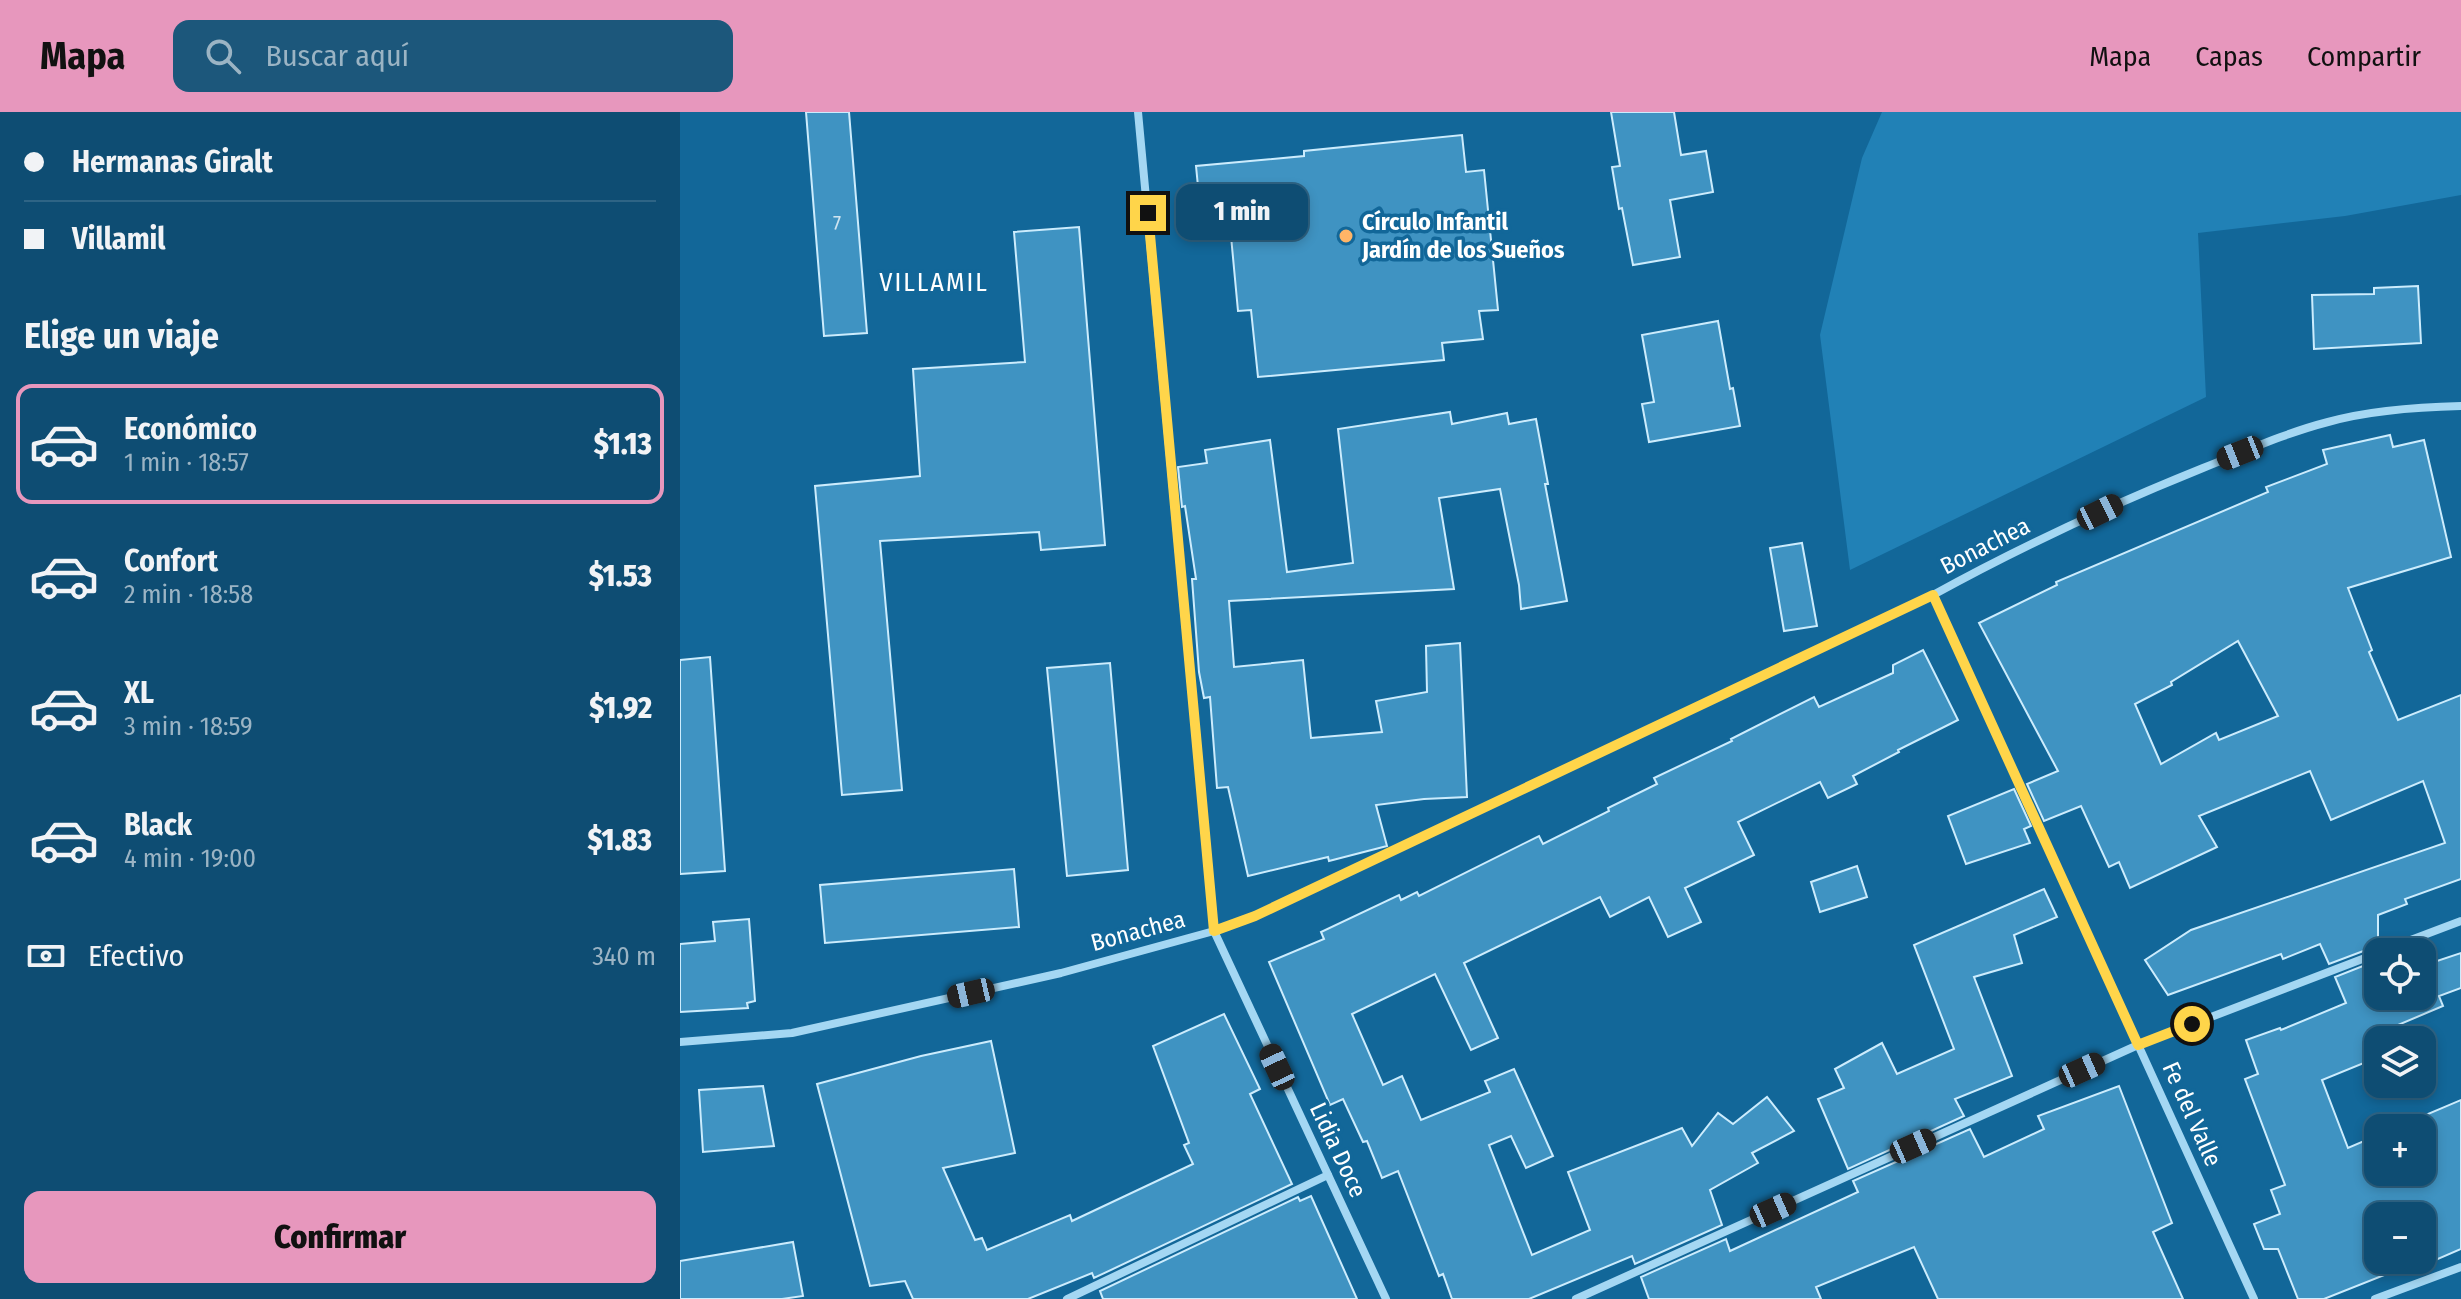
<!DOCTYPE html>
<html lang="es">
<meta charset="utf-8">
<style>
body{margin:0;font-family:"Fira Sans Condensed",sans-serif;background:#1c577b;color:#f1f3f6;height:100vh;display:flex;flex-direction:column;font-size:30px;white-space:nowrap}
*{box-sizing:border-box;margin:0}
p{font-size:26px;color:#9bb4c4}
.icon{flex:none;width:44px;height:44px;fill:none;stroke:currentColor;stroke-width:2;stroke-linecap:round;stroke-linejoin:round}
.map{position:relative;flex:1;overflow:hidden}
.drawer{display:flex;flex-direction:column;background:#0e4d73;width:680px}
.drawer>*{flex:none}
.hud{display:grid;align-content:center;height:176px;padding:0 24px;background:#0e4d73}
.buttons{position:absolute;left:1684px;top:826px;display:grid;gap:16px}
.buttons a{display:grid;place-items:center;width:72px;height:72px;border-radius:16px;background:#0e4d73;box-shadow:0 4px 12px #0003,0 0 0 2px #2e6485;font-size:40px}
.end{position:absolute;width:36px;height:36px;margin:-18px;border:10px solid #ffd54a;background:#111;box-shadow:0 0 0 4px #111}
.from{border-radius:50%}
.bubble{position:absolute;height:56px;border-radius:16px;background:#0e4d73;box-shadow:0 4px 12px #0003,0 0 0 2px #2e6485;font-size:26px;font-weight:800;line-height:56px;text-align:center}
.car{position:absolute;width:24px;height:48px;margin:-24px -12px;border-radius:10px;box-shadow:0 0 6px 2px #0007;background:linear-gradient(#222 24%,#8ab4d8 0 40%,#222 0 76%,#8ab4d8 0 86%,#222 0)}
.hud b{display:flex;align-items:center;gap:28px;height:76px;font-size:30px}
.hud b+b{border-top:2px solid #2e6485}
.hud i{width:20px;height:20px;background:#f1f3f6}
ul{padding:0;list-style:none}
li{display:flex;align-items:center;gap:24px;height:120px;margin:0 16px 12px;padding:0 8px;border:4px solid transparent;border-radius:16px}
li div{flex:1}
li b{display:block;font-size:30px}
li em{font-style:normal;font-weight:800}
li.active{border-color:#e797bd}
li>.icon{width:72px;height:72px;stroke-width:1.5}
h2{padding:0 24px;font-size:36px;line-height:96px}
.pay{display:flex;align-items:center;gap:20px;height:88px;padding:0 24px;font-size:30px}
.pay p{margin-inline-start:auto}
.button{display:flex;gap:16px;margin-top:auto;padding:16px 24px}
.button a{flex:1;height:92px;border-radius:16px;background:#e797bd;color:#111;font-size:32px;font-weight:800;line-height:92px;text-align:center}
header{display:flex;align-items:center;gap:48px;box-sizing:border-box;height:112px;padding:0 40px;background:#e797bd;color:#111}
header strong{font-size:38px}
nav{display:flex;gap:44px;margin-inline-start:auto;font-size:28px}
.search{width:560px;height:72px;background:#1c577b;display:flex;align-items:center;gap:20px;box-sizing:border-box;padding:0 28px;border-radius:16px;color:#9bb4c4;font-size:30px}
main{display:flex;flex:1;min-height:0}
.map>svg:first-child{display:block}
.green{fill:#2181b6}
.building{fill:#3f93c2;stroke:#ccecfd;stroke-width:2;fill-rule:evenodd}
.lines{fill:none;stroke-linecap:round;stroke-linejoin:round}
.street{stroke:#a4d7f3;stroke-width:8}
.route{stroke:#ffd54a;stroke-width:10}
.poi-dot{fill:#ffb567;stroke:#126799;stroke-width:3}
.labels{text-anchor:middle;dominant-baseline:central;stroke-width:7;stroke-linejoin:round;paint-order:stroke}
.number-label{font-size:20px;fill:#cfe4f0}
.poi-label{font-size:24px;font-weight:bold;fill:#fff;stroke:#126799;text-anchor:start}
.street-label{font-size:24px;fill:#fff;stroke:#126799}
.neighbourhood-label{font-size:26px;letter-spacing:2px;fill:#fff;stroke:#126799}
</style>
<header>
<strong>Mapa</strong>
<div class="search"><svg class="icon" aria-label="search" viewBox="0 0 24 24"><circle cx="10" cy="10" r="6"/><path d="M15 15l6 6"/></svg>Buscar aquí</div>
<nav><a>Mapa</a><a>Capas</a><a>Compartir</a></nav>
</header>
<main>
<section class="drawer">
<div class="hud">
<b><i class="from"></i>Hermanas Giralt</b>
<b><i></i>Villamil</b>
</div>
<h2>Elige un viaje</h2>
<ul>
<li class="active"><svg class="icon" aria-label="car" viewBox="0 0 24 24"><path d="M5 17H2v-5l4-1 3-4h7l3 4 3 1v5h-3M9 17h6M6 11h13"/><circle cx="7" cy="17" r="2"/><circle cx="17" cy="17" r="2"/></svg><div><b>Económico</b><p>1 min · 18:57</p></div><em>$1.13</em></li>
<li><svg class="icon" aria-label="car" viewBox="0 0 24 24"><path d="M5 17H2v-5l4-1 3-4h7l3 4 3 1v5h-3M9 17h6M6 11h13"/><circle cx="7" cy="17" r="2"/><circle cx="17" cy="17" r="2"/></svg><div><b>Confort</b><p>2 min · 18:58</p></div><em>$1.53</em></li>
<li><svg class="icon" aria-label="car" viewBox="0 0 24 24"><path d="M5 17H2v-5l4-1 3-4h7l3 4 3 1v5h-3M9 17h6M6 11h13"/><circle cx="7" cy="17" r="2"/><circle cx="17" cy="17" r="2"/></svg><div><b>XL</b><p>3 min · 18:59</p></div><em>$1.92</em></li>
<li><svg class="icon" aria-label="car" viewBox="0 0 24 24"><path d="M5 17H2v-5l4-1 3-4h7l3 4 3 1v5h-3M9 17h6M6 11h13"/><circle cx="7" cy="17" r="2"/><circle cx="17" cy="17" r="2"/></svg><div><b>Black</b><p>4 min · 19:00</p></div><em>$1.83</em></li>
</ul>
<div class="pay"><svg class="icon" aria-label="cash" viewBox="0 0 24 24"><path d="M3 7h18v10H3z"/><circle cx="12" cy="12" r="2"/></svg>Efectivo<p>340 m</p></div>
<div class="button"><a>Confirmar</a></div>
</section>
<div class="map">
<svg width="1781" height="1187" viewBox="0 0 1781 1187">
<rect width="100%" height="100%" fill="#126799"/>
<path class="green" d="M1202,0H1781V83L1665,104L1518,121L1526,285L1170,458L1140,223L1182,46Z"/>
<g class="building">
<path d="M126,0H169L187,221L144,224Z"/>
<path d="M931,0H994L1001,43L1026,39L1033,80L990,88L1000,145L953,153L942,96L939,97L932,55L940,54Z"/>
<path d="M782,23L786,60L804,58L818,198L799,199L803,227L762,231L764,248L578,265L571,198L558,199L548,92L520,95L516,54L624,44V39Z"/>
<path d="M399,115L425,433L361,438L359,420L200,429L222,678L162,683L135,374L240,364L233,257L345,250L334,120Z"/>
<path d="M1738,174L1741,231L1634,237L1632,183L1694,182V176Z"/>
<path d="M1038,209L1050,277L1053,276L1060,314L969,330L962,292L974,290L962,223Z"/>
<path d="M770,300L772,312L827,301L829,312L856,307L868,372H865L887,489L841,497L839,473L820,377L759,386L774,477L549,489L554,555L623,548L631,626L702,620L696,589L747,580L746,534L780,531L787,685L744,687L696,693L707,734L649,749L648,745L568,764L548,675L537,676L530,585L524,586L519,560L512,467H516L505,394L502,395L498,355L527,351L525,338L590,328L607,460L673,451L658,317Z"/>
<path d="M1710,323L1713,335L1744,328L1771,445L1668,476L1692,538L1689,540L1718,608L1781,583V767L1725,787L1727,792L1698,803V833L1694,835L1649,852L1640,832L1603,847L1601,842L1488,883L1465,848L1511,818L1765,731L1743,669L1651,708L1630,659L1519,704L1537,735L1450,776L1439,750L1429,755L1401,694L1364,709L1347,672L1378,659L1299,511L1377,473L1376,470L1588,380L1586,375L1647,352L1643,338ZM1558,529L1598,604L1539,628L1536,621L1481,652L1455,592L1492,573L1491,570Z"/>
<path d="M1122,431L1137,514L1104,519L1090,436Z"/>
<path d="M1243,538L1278,608L1218,638L1219,640L1173,664L1177,672L1148,686L1140,670L1058,710L1074,743L1005,776L1021,810L988,825L969,785L930,805L920,785L784,851L818,926L791,938L755,862L672,902L703,973L722,964L741,1008L810,980L805,969L834,957L873,1044L846,1056L831,1024L809,1033L852,1143L910,1118L888,1060L1002,1016L1012,1034L1038,1001L1053,1012L1087,985L1114,1019L1072,1041L1078,1051L1030,1078L1042,1113L955,1152L952,1144L849,1187H772L763,1162L759,1164L718,1059L702,1066L687,1029L683,1030L663,987L650,993L589,850L644,827L641,820L719,783L721,788L737,780L739,784L859,724L863,732L929,699L928,696L977,672L974,666L1052,629L1051,627L1134,585L1139,595L1213,561V553Z"/>
<path d="M30,545L45,759L0,762V548Z"/>
<path d="M430,551L448,758L387,764L367,556Z"/>
<path d="M1334,677L1351,714L1344,717L1350,731L1286,752L1268,704Z"/>
<path d="M1177,754L1187,785L1140,800L1131,770Z"/>
<path d="M334,757L339,815L145,831L140,773Z"/>
<path d="M1364,777L1377,805L1334,823L1342,851L1294,865L1332,964L1275,987L1284,1004L1168,1057L1138,987L1164,976L1155,957L1202,931L1217,962L1274,937L1234,833Z"/>
<path d="M69,807L75,889L67,891L68,896L0,900V832L35,829L33,810Z"/>
<path d="M1781,841V876L1759,884L1763,894L1706,918L1710,928H1698V963L1691,948L1642,968L1668,1036L1698,1023V1060H1742V1016H1715L1781,988V1137L1744,1153L1742,1148L1644,1187H1618L1598,1137H1584L1574,1112L1600,1102L1591,1078L1605,1073L1565,967L1578,962L1566,928L1600,916L1601,918L1666,891L1655,865L1698,848V884H1742V854ZM1698,1104H1742V1148H1698Z"/>
<path d="M544,902L580,977L570,982L612,1072L414,1166L412,1161L348,1187H233L225,1169L190,1174L137,972L241,944L311,929L335,1041L263,1056L295,1128L302,1126L307,1138L390,1103L392,1109L513,1052L504,1033L509,1031L473,934Z"/>
<path d="M83,974L94,1034L23,1040L19,978Z"/>
<path d="M1439,974L1492,1111L1473,1120L1503,1187H1258L1234,1135L1136,1175L1141,1187H969L961,1165L1046,1127L1050,1139L1178,1080L1173,1069L1290,1017L1304,1045L1364,1017L1358,1004Z"/>
<path d="M631,1084L677,1187H423L420,1179L618,1085L620,1089Z"/>
<path d="M113,1130L123,1184L102,1187H0V1149Z"/>
</g>
<g class="lines">
<g class="street">
<path d="M458,0L534,819L706,1187"/>
<path d="M1253,483L1574,1187"/>
<path d="M1699,840L1781,809"/>
<path d="M0,930L112,921L381,861L534,819L575,804L1253,483C1340,435 1431,393 1523,356C1564,340 1605,321 1648,310C1691,298 1737,295 1781,294"/>
<path d="M387,1187L648,1063"/>
<path d="M896,1187L1458,933L1698,841"/>
<path d="M1695,1187L1781,1155"/>
</g>
</g>
<g class="lines">
<path class="route" d="M468,101L534,819L575,804L1253,483L1458,933L1512,912"/>
</g>
<circle class="poi-dot" cx="666" cy="124" r="8"/>
<g class="labels">
<g class="number-label">
<text x="157" y="111">7</text>
</g>
<g class="poi-label">
<text x="682" y="110">Círculo Infantil<tspan x="682" dy="28">Jardín de los Sueños</tspan></text>
</g>
<g class="street-label">
<text transform="translate(1305 434) rotate(-27)">Bonachea</text>
<text transform="translate(458 819) rotate(-15)">Bonachea</text>
<text transform="translate(1512 1002) rotate(66)">Fe del Valle</text>
<text transform="translate(658 1038) rotate(65)">Lidia Doce</text>
</g>
<g class="neighbourhood-label">
<text x="254" y="170">VILLAMIL</text>
</g>
</g>
</svg>
<div class="buttons">
<a><svg class="icon" aria-label="locate" viewBox="0 0 24 24"><circle cx="12" cy="12" r="6"/><path d="M12 2v4M12 18v4M2 12h4M18 12h4"/></svg></a>
<a><svg class="icon" aria-label="layers" viewBox="0 0 24 24"><path d="M12 4l9 5-9 5-9-5zM3 14l9 5 9-5"/></svg></a>
<a>+</a>
<a>−</a>
</div>
<i class="end from" style="left:1512px;top:912px"></i>
<i class="end" style="left:468px;top:101px"></i>
<div class="bubble" style="left:496px;top:72px;width:132px">1 min</div>
<i class="car" style="left:1560px;top:341px;rotate:248deg"></i>
<i class="car" style="left:1420px;top:400px;rotate:64deg"></i>
<i class="car" style="left:291px;top:881px;rotate:257deg"></i>
<i class="car" style="left:597px;top:955px;rotate:335deg"></i>
<i class="car" style="left:1402px;top:958px;rotate:66deg"></i>
<i class="car" style="left:1233px;top:1034px;rotate:66deg"></i>
<i class="car" style="left:1093px;top:1098px;rotate:66deg"></i>
</div>
</main>
